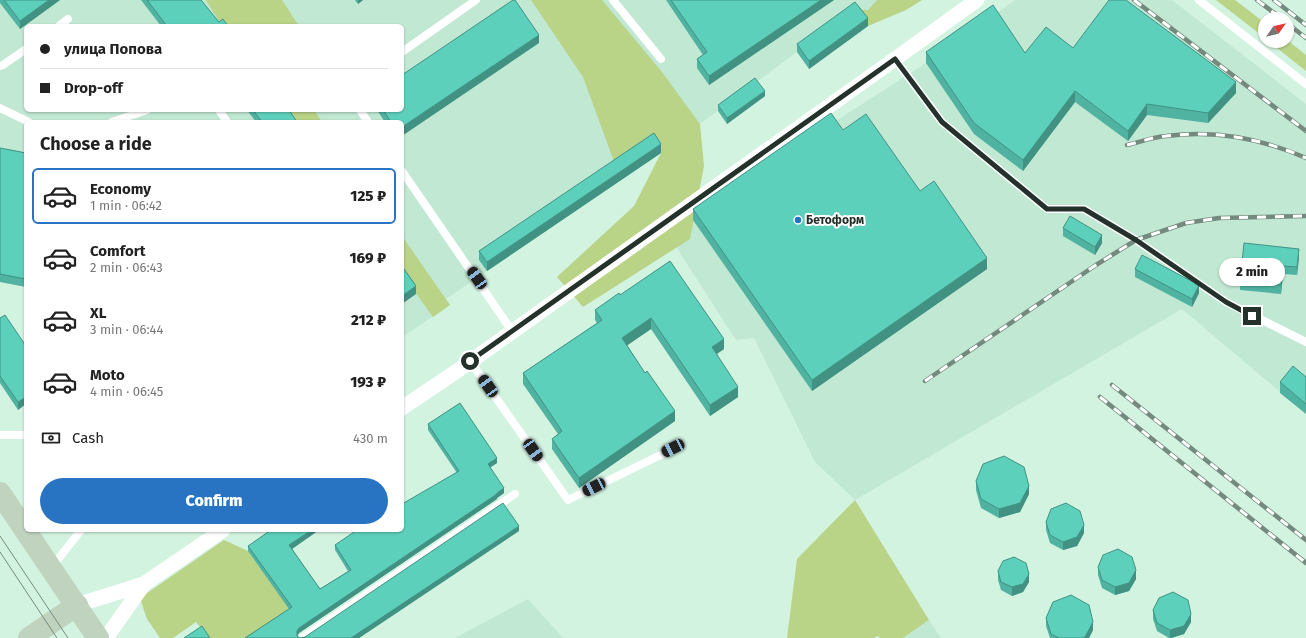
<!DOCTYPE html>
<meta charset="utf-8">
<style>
body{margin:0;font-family:"Fira Sans",sans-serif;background:#f6f6f6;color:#222;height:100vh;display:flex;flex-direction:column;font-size:15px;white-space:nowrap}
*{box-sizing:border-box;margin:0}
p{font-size:13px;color:#767676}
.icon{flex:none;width:22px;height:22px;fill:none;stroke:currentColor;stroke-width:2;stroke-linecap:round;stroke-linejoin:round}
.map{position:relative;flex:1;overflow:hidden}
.drawer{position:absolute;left:24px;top:120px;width:380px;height:412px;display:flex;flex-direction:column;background:#fff;border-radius:6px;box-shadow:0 1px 3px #0004}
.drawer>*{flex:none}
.guide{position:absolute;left:24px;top:24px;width:380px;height:88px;border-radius:6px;box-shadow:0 1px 3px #0004;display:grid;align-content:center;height:88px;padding:0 16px;background:#fff}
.needle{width:26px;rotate:56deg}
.controls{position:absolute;left:1258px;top:12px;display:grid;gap:8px}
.controls a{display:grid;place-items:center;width:36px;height:36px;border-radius:50%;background:#fff;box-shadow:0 1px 3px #0004;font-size:20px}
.end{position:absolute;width:18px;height:18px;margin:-9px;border:5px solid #25312b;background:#fff;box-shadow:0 0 0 2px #fff}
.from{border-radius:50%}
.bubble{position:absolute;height:28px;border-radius:14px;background:#fff;box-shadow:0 1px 3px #0004;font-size:13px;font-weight:800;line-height:28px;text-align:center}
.car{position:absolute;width:12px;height:24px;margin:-12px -6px;border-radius:5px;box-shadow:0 0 3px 1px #0007;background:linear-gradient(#222 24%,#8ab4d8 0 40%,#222 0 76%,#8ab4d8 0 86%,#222 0)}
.guide b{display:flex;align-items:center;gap:14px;height:38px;font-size:15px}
.guide b+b{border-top:1px solid #e0e0e0}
.guide i{width:10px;height:10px;background:#222}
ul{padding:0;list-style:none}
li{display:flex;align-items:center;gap:12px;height:56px;margin:0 8px 6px;padding:0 8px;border:2px solid transparent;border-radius:6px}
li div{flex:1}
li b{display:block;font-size:15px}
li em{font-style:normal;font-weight:800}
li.selected{border-color:#2973c3}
li>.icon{width:36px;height:36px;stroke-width:1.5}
h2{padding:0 16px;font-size:18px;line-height:48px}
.pay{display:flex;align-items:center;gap:10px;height:44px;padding:0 16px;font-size:15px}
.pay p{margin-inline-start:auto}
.button{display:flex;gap:8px;margin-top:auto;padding:8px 16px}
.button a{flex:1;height:46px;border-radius:24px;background:#2973c3;color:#fff;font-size:16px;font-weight:800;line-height:46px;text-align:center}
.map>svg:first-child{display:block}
.built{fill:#c1e8d3;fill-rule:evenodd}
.green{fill:#b9d387}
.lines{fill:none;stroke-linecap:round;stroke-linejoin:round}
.service{stroke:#fff;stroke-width:8}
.minor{stroke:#fff;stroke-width:15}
.secondary{stroke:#c0d3be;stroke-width:22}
.tram{stroke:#758a7e;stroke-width:1}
.rail-casing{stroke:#758a7e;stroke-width:4.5}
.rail{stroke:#fff;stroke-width:3;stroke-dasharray:9;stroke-linecap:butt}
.wall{fill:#50b3a1}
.shaded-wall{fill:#419283}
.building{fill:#5dd0bb;stroke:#419283}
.route{stroke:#25312b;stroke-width:5}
.poi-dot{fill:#2973c3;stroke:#fff;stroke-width:1.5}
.labels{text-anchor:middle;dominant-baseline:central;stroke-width:4;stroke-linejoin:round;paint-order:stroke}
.poi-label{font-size:12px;font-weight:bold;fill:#25312b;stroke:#fff;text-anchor:start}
</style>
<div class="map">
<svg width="1306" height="638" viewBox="0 0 1306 638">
<rect width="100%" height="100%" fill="#d3f3e1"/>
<g class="built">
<path d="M0,0H877L868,10L797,52L661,153L654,142L487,271L446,299L450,305L402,337V122H26V287L0,282ZM26,26H402V110H26Z"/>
<path d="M1015,0H1172L1306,104V414L1182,309L855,500L815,462L754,338L736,340L669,236L831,124L926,63Z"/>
<path d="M528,599L563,638H455Z"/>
<path d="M929,620L941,638H903Z"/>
</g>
<g class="green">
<path d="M206,0H282L299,26H222Z"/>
<path d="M531,0H602L662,72L700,124L704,166L690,239L583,307L557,277L634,206L661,153L616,167L583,77Z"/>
<path d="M877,0H922L906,10L868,26L856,10H868Z"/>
<path d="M1216,0H1235L1265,23V38Z"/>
<path d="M1287,40L1306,55V71L1268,41Z"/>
<path d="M283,110H314L322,122H291Z"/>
<path d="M402,236L450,305L433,317L402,274Z"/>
<path d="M855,500L929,620L903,638H880L878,636L874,638H787L797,559Z"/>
<path d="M224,540L248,551L289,608L287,615L253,638H209L196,622L173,638H160L147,619L140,598Z"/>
</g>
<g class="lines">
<g class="service">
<path d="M613,0L661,59"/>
<path d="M1199,0L1306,84"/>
<path d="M59,26L68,19"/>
<path d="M402,52L476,0"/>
<path d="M895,59L942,122L1047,209H1084L1136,240L1226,302L1306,342"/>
<path d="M0,66L3,65L26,49"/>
<path d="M0,108L29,122"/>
<path d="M219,110L227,122"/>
<path d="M360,110L368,122"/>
<path d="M112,122L147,110"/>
<path d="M402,171L512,331"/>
<path d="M470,361L568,500L673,449"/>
<path d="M0,435H26"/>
<path d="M52,567L81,530"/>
<path d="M302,638L515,494"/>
</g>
<g class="minor">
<path d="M402,408L457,371L895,59L977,0"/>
<path d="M77,605L144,584L223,530"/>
<path d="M106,638L144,584"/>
</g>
<g class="secondary">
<path d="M0,493L98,638"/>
<path d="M29,638L77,605"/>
</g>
<g class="tram">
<path d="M0,536L68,638"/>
<path d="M0,552L57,638"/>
</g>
<defs>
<g id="rail">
<path d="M1134,0L1306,131"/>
<path d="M1257,0L1282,19"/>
<path d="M1274,0L1306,25"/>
<path d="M1287,23L1306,38"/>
<path d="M1127,145C1140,142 1153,137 1166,136C1216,130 1260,138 1306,158"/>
<path d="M925,381L1096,265L1136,240L1186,223L1219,218L1306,216"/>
<path d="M1112,385L1306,540"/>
<path d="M1100,397L1306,563"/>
</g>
</defs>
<use href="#rail" class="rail-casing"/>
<use href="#rail" class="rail"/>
</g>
<g class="wall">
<path d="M0,0H60L20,29L0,3Z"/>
<path d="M141,0H201L219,22L228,26H161Z"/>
<path d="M355,0H363L358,4Z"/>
<path d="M666,0H834L709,85L697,68V59L703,55Z"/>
<path d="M868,26L809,69L797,52V44Z"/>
<path d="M539,43L402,122H385L377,110H402Z"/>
<path d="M1073,48L1236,93L1208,123L1147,115L1128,141L1075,102L1023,171L974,134L926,63V52L1025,53Z"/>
<path d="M765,96L727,124L718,111V105Z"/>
<path d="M247,110H289L297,122H256Z"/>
<path d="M843,130L920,191L987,269L812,391L693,220V209Z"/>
<path d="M0,148L26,153V287L0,282Z"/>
<path d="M661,153L487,271L479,260V251Z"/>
<path d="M1063,228L1102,243L1095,255L1063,236Z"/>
<path d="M1299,257L1297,275L1283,274L1281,294L1240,290V282Z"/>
<path d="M1135,269L1199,293L1192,307L1135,277Z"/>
<path d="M620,295L724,349L717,354L738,397L710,416L651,329L627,345L675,421L579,488L552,449V439L558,434L523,384V373L597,323L595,320V310Z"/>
<path d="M0,318L26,346L18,410L0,383Z"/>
<path d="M1306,377V414L1280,393V382Z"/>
<path d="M428,424L497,463L490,467L504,493L497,498V499L299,633L297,636L300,638L305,637L519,531L359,638H245L289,609L248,551V546L319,530L292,549L320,589L348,571L335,550V545L457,473L428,430Z"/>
<path d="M976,481L1029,494L1020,512L999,518L981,508L976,490Z"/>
<path d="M1046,522L1084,533L1077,546L1063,550L1050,543L1046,530Z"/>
<path d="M1098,567L1136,579L1129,591L1115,595L1102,588L1098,575Z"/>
<path d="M998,571L1029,582L1023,592L1012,596L1001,590L998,580Z"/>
<path d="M1153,610L1191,622L1184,634L1172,638H1169L1157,631L1153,619Z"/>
<path d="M1046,618L1093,630L1089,638H1050L1046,626Z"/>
</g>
<g class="shaded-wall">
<path d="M49,0H60L20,29V21Z"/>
<path d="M358,0H363L358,4Z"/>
<path d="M821,0H834L709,85V76Z"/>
<path d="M868,18V26L809,69V61Z"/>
<path d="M539,35V43L402,136V127Z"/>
<path d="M1236,82V93L1208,123V113Z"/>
<path d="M765,91V96L727,124V118Z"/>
<path d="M1075,91V102L1023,171V160Z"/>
<path d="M1147,104V115L1128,141V131Z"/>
<path d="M661,144V153L487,271V262Z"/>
<path d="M1102,235V243L1095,255V247Z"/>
<path d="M1299,249V257L1297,275V267Z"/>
<path d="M987,258V269L812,391V380Z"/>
<path d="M1283,266V274L1281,294V285Z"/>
<path d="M1199,285V293L1192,307V299Z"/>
<path d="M416,286V294L402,304V296Z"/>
<path d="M651,318V329L622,349V338Z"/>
<path d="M724,339V349L712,357V347Z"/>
<path d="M738,387V397L710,416V405Z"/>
<path d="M26,397V404L18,410V402Z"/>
<path d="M675,411V421L579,488V478Z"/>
<path d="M497,458V463L488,469V464Z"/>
<path d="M1029,486V494L1020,512L999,518V509Z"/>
<path d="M504,488V493L497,498V499L299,633L297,636V631L299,628Z"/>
<path d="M1084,525V533L1077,546L1063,550V542Z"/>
<path d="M519,526V531L359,638H351Z"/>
<path d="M312,530H319L289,551V545Z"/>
<path d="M1136,570V579L1129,591L1115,595V587Z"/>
<path d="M1029,574V582L1023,592L1012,596V587Z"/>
<path d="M1191,614V622L1184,634L1170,638V630Z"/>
<path d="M1093,622V630L1089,638H1083Z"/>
</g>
<g class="building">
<path d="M4,0H49L20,21Z"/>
<path d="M147,0H201L219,22L223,19L228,26H167Z"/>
<path d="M513,0H515L539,35L402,127V122H391L383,110H402V75Z"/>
<path d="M671,0H821L709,76L697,59L707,52Z"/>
<path d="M1109,0H1126L1236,82L1208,113L1147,104L1128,131L1075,91L1023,160L974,123L926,52L993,5L1025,53L1046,27L1073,48Z"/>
<path d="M855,2L868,18L809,61L797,44Z"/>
<path d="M755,78L765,91L727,118L718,105Z"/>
<path d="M253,110H289L297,122H262Z"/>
<path d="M831,113L843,130L866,114L920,191L934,181L987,258L812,380L693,209Z"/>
<path d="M654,133L661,144L487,262L479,251Z"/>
<path d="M0,148L26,153V279L0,274Z"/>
<path d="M1070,216L1102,235L1095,247L1063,228Z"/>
<path d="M1244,243L1299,249L1297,267L1283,266L1281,285L1240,282Z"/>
<path d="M1142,255L1199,285L1192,299L1135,269Z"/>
<path d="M670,261L724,339L712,347L738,387L710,405L651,318L622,338L645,373L647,371L675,411L579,478L552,439L562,431L523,373L602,320L595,310L619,293L620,295Z"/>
<path d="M402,266L416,286L402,296Z"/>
<path d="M5,315L26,346V397L18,402L0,376V318Z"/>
<path d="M1293,366L1306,377V404L1280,382Z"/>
<path d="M460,403L497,458L488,464L504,488L497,493V494L299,628L297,631V636L300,638L305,637L503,503L519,526L351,638H245L292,607L248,546L271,530H312L289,545L320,589L351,570L335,545L357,530H402V504L459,471L428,424Z"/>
<path d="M1004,456L1024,467L1029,486L1020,503L999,509L981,499L976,481L983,464Z"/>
<path d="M1066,503L1080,511L1084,525L1077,537L1063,542L1050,535L1046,522L1051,509Z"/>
<path d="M1118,549L1132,557L1136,570L1129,583L1115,587L1102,580L1098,567L1103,555Z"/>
<path d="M1014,557L1026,563L1029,574L1023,584L1012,587L1001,582L998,571L1003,561Z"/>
<path d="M1173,592L1188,600L1191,614L1184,626L1170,630L1157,623L1153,610L1159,598Z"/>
<path d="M1071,595L1089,605L1093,622L1085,637L1083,638H1059L1051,634L1046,618L1053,602Z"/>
<path d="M202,626L210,638H184Z"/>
</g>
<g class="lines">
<path class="route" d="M470,361L895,59L942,122L1047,209H1084L1136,240L1226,302L1252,316"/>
</g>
<circle class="poi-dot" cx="798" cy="220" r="4"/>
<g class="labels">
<g class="poi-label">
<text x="806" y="220">Бетоформ</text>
</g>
</g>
</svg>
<div class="controls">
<a><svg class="needle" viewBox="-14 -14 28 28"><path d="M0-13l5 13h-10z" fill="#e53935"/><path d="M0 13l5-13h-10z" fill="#767676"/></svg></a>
</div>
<i class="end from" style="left:470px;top:361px"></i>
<i class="end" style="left:1252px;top:316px"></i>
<div class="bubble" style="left:1219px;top:258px;width:66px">2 min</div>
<i class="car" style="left:477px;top:278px;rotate:325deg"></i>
<i class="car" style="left:488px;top:386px;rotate:325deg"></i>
<i class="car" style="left:673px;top:448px;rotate:243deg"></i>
<i class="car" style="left:533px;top:450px;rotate:145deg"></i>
<i class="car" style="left:594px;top:487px;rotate:244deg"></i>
<div class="guide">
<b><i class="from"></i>улица Попова</b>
<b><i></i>Drop-off</b>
</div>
<section class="drawer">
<h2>Choose a ride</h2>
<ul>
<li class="selected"><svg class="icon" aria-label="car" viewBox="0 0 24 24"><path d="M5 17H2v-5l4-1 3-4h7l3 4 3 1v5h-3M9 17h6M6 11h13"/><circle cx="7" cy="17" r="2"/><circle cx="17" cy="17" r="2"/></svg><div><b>Economy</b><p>1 min · 06:42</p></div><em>125 ₽</em></li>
<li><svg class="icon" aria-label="car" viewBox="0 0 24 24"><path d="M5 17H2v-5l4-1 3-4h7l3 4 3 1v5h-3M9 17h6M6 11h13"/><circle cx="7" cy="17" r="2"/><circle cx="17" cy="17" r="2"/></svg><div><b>Comfort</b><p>2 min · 06:43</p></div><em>169 ₽</em></li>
<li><svg class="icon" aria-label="car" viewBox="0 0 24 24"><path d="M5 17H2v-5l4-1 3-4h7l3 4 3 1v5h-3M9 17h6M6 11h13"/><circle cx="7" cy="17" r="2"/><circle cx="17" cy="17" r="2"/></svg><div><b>XL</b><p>3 min · 06:44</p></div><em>212 ₽</em></li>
<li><svg class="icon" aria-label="car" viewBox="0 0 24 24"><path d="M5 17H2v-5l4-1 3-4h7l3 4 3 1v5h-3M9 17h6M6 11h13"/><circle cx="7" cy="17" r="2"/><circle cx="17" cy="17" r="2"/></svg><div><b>Moto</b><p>4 min · 06:45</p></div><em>193 ₽</em></li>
</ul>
<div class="pay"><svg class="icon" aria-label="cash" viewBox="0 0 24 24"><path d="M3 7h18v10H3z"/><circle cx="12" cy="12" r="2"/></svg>Cash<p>430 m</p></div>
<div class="button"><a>Confirm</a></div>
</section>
</div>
